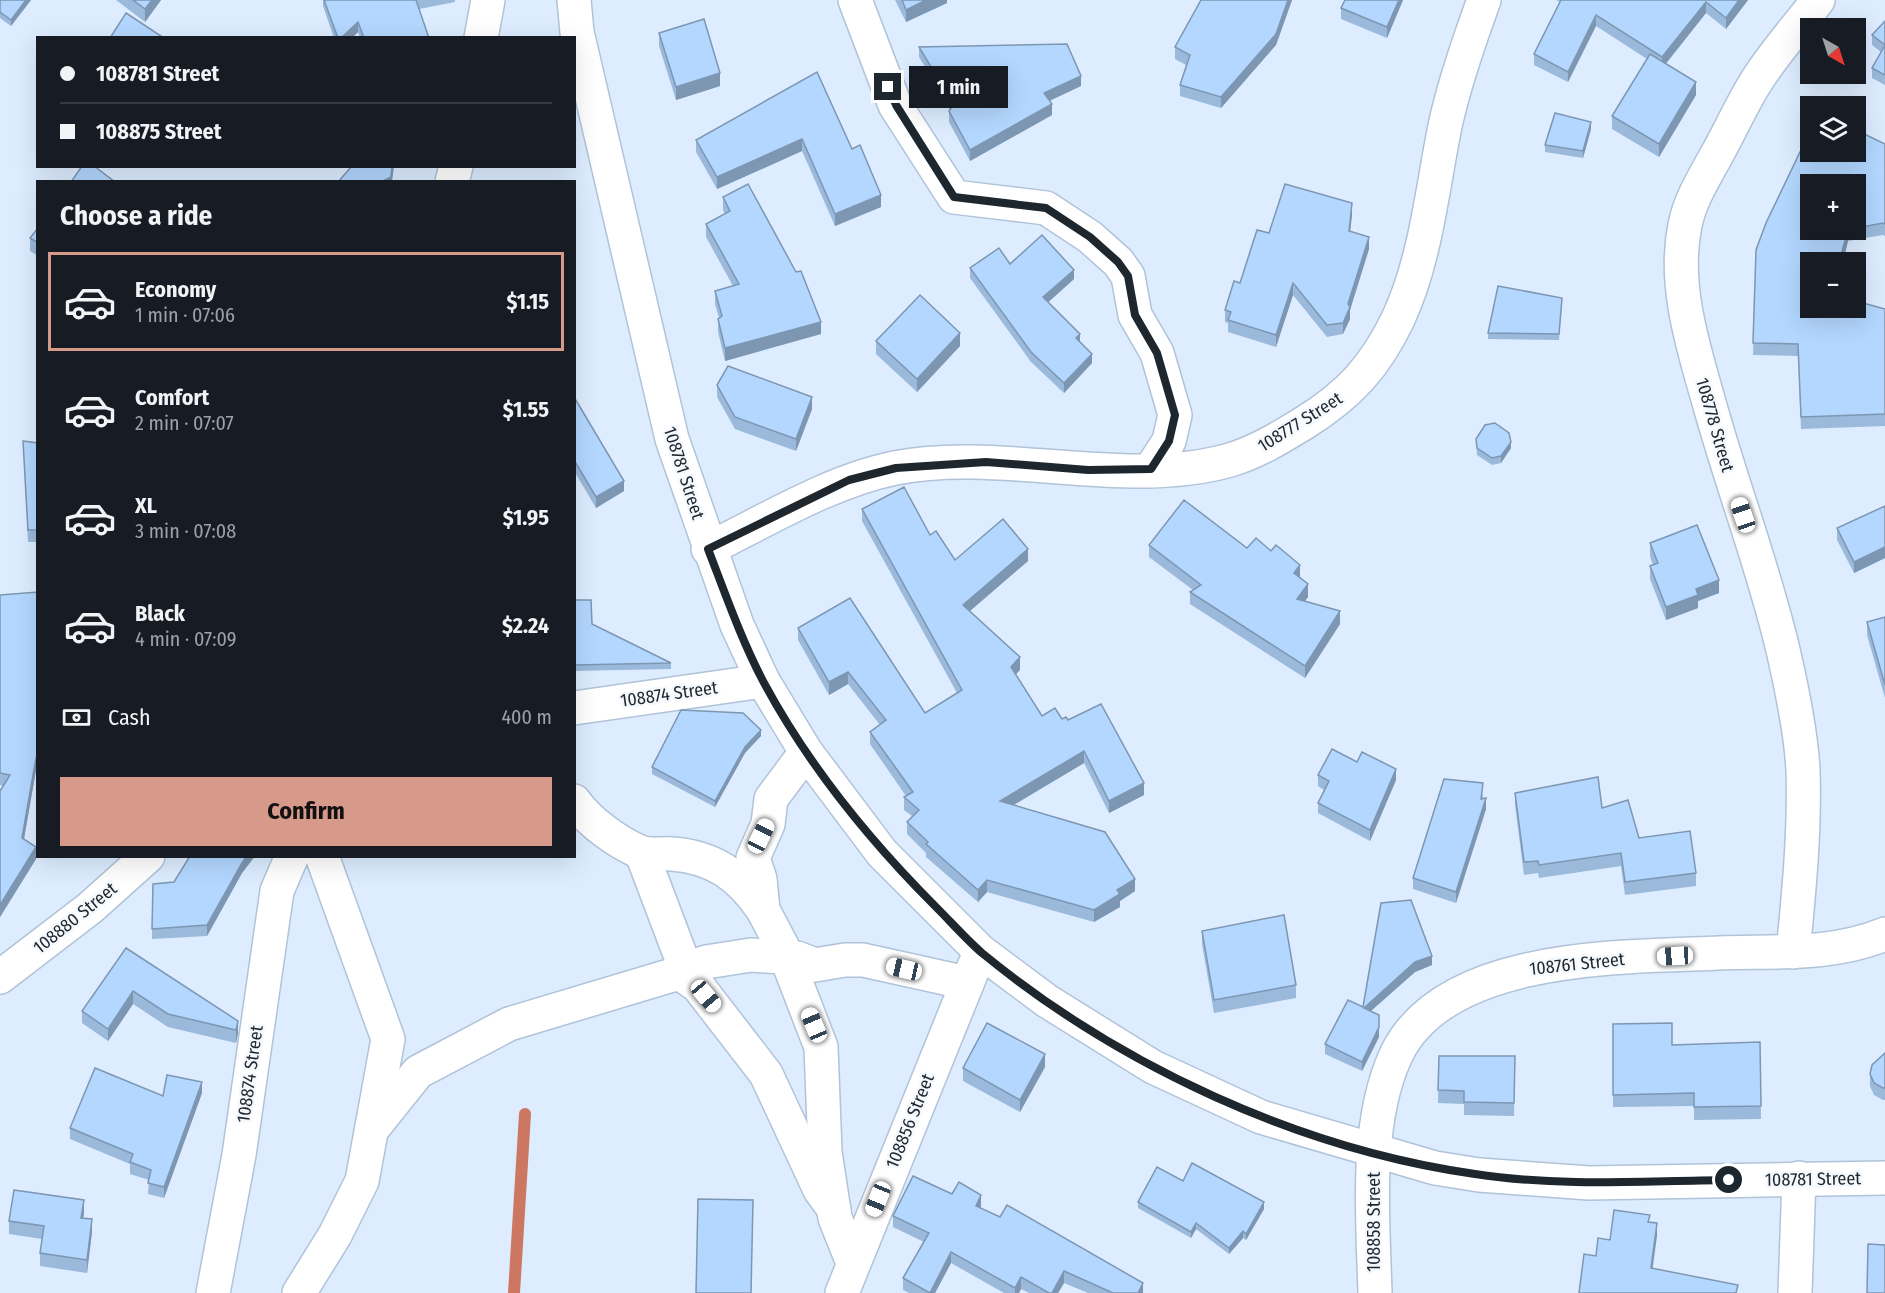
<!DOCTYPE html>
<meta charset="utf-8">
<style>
body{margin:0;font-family:"Fira Sans Condensed",sans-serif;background:#242831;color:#f1f3f6;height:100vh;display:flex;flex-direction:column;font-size:22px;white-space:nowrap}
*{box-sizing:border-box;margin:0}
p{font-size:20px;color:#9ea1a6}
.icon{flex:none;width:33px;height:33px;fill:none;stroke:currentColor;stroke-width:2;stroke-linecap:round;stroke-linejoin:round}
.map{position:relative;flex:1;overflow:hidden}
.drawer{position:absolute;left:36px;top:180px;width:540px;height:678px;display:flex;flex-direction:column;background:#171b24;border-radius:0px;box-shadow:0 6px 24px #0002}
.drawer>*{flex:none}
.banner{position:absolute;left:36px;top:36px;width:540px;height:132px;border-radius:0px;box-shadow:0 6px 24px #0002;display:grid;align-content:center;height:132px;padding:0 24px;background:#171b24}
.needle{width:39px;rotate:141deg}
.fabs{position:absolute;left:1800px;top:18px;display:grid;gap:12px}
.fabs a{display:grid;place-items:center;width:66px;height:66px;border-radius:0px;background:#171b24;box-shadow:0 6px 24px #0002;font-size:30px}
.end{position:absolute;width:27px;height:27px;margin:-14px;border:8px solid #1e262e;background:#fff;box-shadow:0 0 0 3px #fff}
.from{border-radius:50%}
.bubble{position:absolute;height:42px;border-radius:0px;background:#171b24;box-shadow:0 6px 24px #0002;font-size:20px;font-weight:700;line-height:42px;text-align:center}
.car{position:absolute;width:18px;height:36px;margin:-18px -9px;border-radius:8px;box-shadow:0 0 4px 2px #0007;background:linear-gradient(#fff 24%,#345 0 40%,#fff 0 76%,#345 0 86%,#fff 0)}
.banner b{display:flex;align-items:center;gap:21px;height:57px;font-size:22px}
.banner b+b{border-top:2px solid #363941}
.banner i{width:15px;height:15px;background:#f1f3f6}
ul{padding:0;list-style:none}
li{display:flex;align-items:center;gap:18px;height:99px;margin:0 12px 9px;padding:0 12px;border:3px solid transparent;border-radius:0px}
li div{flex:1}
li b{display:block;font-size:22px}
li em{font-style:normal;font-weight:700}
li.on{border-color:#d6998a}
li>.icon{width:54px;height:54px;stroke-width:1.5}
h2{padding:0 24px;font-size:27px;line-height:72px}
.pay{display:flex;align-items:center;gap:15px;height:66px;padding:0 24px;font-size:22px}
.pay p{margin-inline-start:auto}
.primary-button{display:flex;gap:12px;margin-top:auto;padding:12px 24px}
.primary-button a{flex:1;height:69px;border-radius:0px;background:#d6998a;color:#111;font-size:24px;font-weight:700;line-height:69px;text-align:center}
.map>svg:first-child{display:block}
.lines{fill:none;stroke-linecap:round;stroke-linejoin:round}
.stream{stroke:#cd7763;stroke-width:12}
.minor-casing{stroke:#b0c3d9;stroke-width:36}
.tertiary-casing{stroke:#b0c3d9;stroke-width:36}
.minor{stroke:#fff;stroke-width:33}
.tertiary{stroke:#fff;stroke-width:33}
.wall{fill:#9ab9db;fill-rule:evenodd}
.shaded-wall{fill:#7d96b2}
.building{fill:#b3d7ff;stroke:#7d96b2;stroke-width:1.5}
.route{stroke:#1e262e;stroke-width:8}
.labels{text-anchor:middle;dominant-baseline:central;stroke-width:5;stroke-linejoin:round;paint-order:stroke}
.street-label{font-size:18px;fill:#1e262e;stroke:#f5f9fd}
</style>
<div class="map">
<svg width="1885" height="1293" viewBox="0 0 1885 1293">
<rect width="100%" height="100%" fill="#ddedff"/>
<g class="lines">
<path class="stream" d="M514,1293L525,1114"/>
<defs>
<g id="minor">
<path d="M855,0L895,105L954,197L1046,208L1090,237L1118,262L1128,276L1135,315L1157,353L1175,415L1169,441L1151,469"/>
<path d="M481,38L488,0"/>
<path d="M452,182L456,166"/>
<path d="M708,549C767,520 831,481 895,468C1002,447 1124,490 1230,460C1257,452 1281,437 1304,423C1349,395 1375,367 1398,319C1426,259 1432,190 1445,126C1454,84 1469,41 1484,0"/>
<path d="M574,708L763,681"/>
<path d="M806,752L771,799L768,824L753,858L760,879L763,910L782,946L821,1047L825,1152L835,1218L853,1263"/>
<path d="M574,801C589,822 617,842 640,852C649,856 663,853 672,854C714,857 740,876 763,910"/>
<path d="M642,854L686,970"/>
<path d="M1793,952C1799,892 1805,830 1803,770C1801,731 1792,689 1783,650C1763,565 1731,483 1708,399C1692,343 1673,283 1685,225C1690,200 1704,178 1716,156C1729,133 1740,108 1754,85C1772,55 1797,28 1818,0"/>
<path d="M0,977L90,908L148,856"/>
<path d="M374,1127L418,1072L509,1024L679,973"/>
<path d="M834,1209L820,1190L766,1074L698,986L679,973L706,962L751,955L797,958L815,965L845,960H863L967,983"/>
<path d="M213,1293L239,1155L277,891L292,856"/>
<path d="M299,1293L335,1235L362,1181L388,1039L322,856"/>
<path d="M842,1293L975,964"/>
<path d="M1375,1293C1373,1219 1364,1124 1396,1055C1444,953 1624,957 1719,953C1775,951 1832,956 1885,934"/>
<path d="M1795,1293L1799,1178"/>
</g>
<path id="tertiary" d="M574,0L577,32L672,439L737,625L763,681L806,752L882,853L980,951L1047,1001L1153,1067L1261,1117L1435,1168L1479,1175L1589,1183L1885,1178"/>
</defs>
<use href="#minor" class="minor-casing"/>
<use href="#tertiary" class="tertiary-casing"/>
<use href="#minor" class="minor"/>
<use href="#tertiary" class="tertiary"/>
</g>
<g class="wall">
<path d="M0,0H31L11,26L0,18Z"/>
<path d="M116,0H161L145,22Z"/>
<path d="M323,0H455V2L419,9L429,38H360L358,32L352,38H334L323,6Z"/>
<path d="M895,0H947V3L906,22Z"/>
<path d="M1201,0H1292L1276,45L1221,108L1180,96V85L1186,65L1175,59V47Z"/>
<path d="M1403,0L1387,38L1341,19V8Z"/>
<path d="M1556,0H1748L1726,29L1706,13L1666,64L1696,95L1659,157L1612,129V116L1647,59L1596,26L1568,82L1534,65V54L1560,2Z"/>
<path d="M1885,21V85L1872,78V68L1881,52L1872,45V35Z"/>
<path d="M659,33L720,86L676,100L659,46Z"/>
<path d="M919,47L1081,86L1050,101L1052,115L970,161L949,122V106L919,57Z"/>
<path d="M817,72L852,149L881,207L835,226L802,151L717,189L696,152V140Z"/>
<path d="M1591,129L1583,158L1545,152V145Z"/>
<path d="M1856,130L1885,144V236L1883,235L1848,241L1843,262H1810V308H1856V301L1885,309V426L1801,429L1798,356L1753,355L1756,250L1766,223L1810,131V152H1856ZM1810,184H1856V230H1810Z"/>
<path d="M723,197L821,334L725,361L718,332V319L719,318L715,304V291L733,286L706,237V224L725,214L723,210Z"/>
<path d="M1352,215L1350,231L1369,249L1350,310V319L1343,334L1327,337L1293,295L1276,347L1228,332V323L1225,322V310L1269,233Z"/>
<path d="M38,228V256L30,251V238Z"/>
<path d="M1010,264L1074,279L1048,302L1080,342L1092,363L1064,393L1031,362L970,278V268Z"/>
<path d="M1562,304L1559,340L1488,339V333Z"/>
<path d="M876,341L960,346L917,392L876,354Z"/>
<path d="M717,385L812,409L796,451L735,429L717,397Z"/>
<path d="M574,397L624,491L596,508L574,471Z"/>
<path d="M1476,439L1511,448L1501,463L1492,465L1477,455Z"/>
<path d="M23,441L38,443V542H28Z"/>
<path d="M1885,506V558L1854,573L1837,540V528Z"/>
<path d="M862,509L930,535L955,560L1028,561L970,611L1020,670L1016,674L1042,716L1068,720L1144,795L1109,813L1084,763L1014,805L1135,891L1120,901V907L1094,922L987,892L978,902L926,857V853L907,834V822L912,816L904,810V797L906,796L870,744V732L880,725L848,684L829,695L798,640V628L925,713L957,693L862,521Z"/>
<path d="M1650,543L1719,593L1698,601V608L1666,620L1650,579V566L1653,565L1650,556Z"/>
<path d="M1149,545L1247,548L1300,577L1308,597L1305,601L1340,624L1305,678L1190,604V592L1193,590L1149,557Z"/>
<path d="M38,592V770H36L24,839L36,859L0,917V791L3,786L0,785V595Z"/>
<path d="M574,600L592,624L671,663V669L574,671Z"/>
<path d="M1885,617V698L1867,635V622Z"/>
<path d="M761,736L745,753L715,807L652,774V767Z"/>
<path d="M1318,775L1396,780L1370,841L1318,813V803L1324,790L1318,786Z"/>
<path d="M1515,793L1602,808L1639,838L1696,873V886L1625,895L1621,866L1539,878L1538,873L1524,875L1515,805Z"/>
<path d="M1483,794V799L1486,809L1456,903L1413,889V878Z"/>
<path d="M190,856H255L242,873L207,936L152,939V929L174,882Z"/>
<path d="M1381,903L1432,965L1415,972L1371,1011L1379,1037L1362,1071L1325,1054V1044L1363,1007Z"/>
<path d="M1202,931L1296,985V998L1214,1013L1202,944Z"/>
<path d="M126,948L238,1021V1033L236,1043L168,1027L133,1004L108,1041L82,1023V1011Z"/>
<path d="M1613,1024L1672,1045L1760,1042L1761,1119L1694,1120V1106L1613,1107Z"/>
<path d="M1885,1053V1100H1883L1874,1095L1870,1086V1074Z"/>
<path d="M1439,1056H1515L1514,1116L1464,1115V1104L1438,1103Z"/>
<path d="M1045,1067L1020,1112L963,1081V1068Z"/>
<path d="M202,1093L164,1198L148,1194L149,1180L130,1174V1164L70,1139V1128L163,1096Z"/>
<path d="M1183,1181L1264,1209L1246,1240L1243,1238L1229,1254L1196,1229L1191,1238L1138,1208V1202Z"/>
<path d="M952,1194L981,1206L980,1208L1143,1293H1088L1064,1283L1058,1293H1029L1021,1289L1019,1293H1004L951,1263L935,1293H909L903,1290V1278L924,1242L893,1227V1216Z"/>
<path d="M84,1213L83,1218L92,1232L87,1273L40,1266V1253L42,1239L9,1234V1221Z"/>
</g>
<g class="shaded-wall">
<path d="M26,0H31L11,26V20Z"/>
<path d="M152,0H161L145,22V9Z"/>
<path d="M926,0H947V3L906,22V10Z"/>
<path d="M1288,0H1292L1276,45L1221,108V97Z"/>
<path d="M1399,0H1403L1387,38V27Z"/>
<path d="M1739,0H1748L1726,29V18Z"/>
<path d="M1706,2V13L1662,68V57Z"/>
<path d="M1596,15V26L1568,82V72Z"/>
<path d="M358,22V32L352,38H341Z"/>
<path d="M720,73V86L676,100V87Z"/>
<path d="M1081,76V86L1044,103V93Z"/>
<path d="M1696,82V95L1659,157V144Z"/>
<path d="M1052,104V115L970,161V150Z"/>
<path d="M1591,122V129L1583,158V151Z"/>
<path d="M802,139V151L717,189V177Z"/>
<path d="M392,166H394L392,182H381Z"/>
<path d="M881,195V207L835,226V214Z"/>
<path d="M1352,203V215L1349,242V231Z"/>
<path d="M1848,230V241L1843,262H1839Z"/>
<path d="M1369,237V249L1350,310V319L1343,334V323L1348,304Z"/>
<path d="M1074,270V279L1043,307V297Z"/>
<path d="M1293,283V295L1276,347V335Z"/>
<path d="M821,322V334L725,361V348Z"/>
<path d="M960,333V346L917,392V379Z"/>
<path d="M1080,334V343L1076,338Z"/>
<path d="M1092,354V363L1064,393V383Z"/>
<path d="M812,397V409L796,451V439Z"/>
<path d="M1511,442V448L1501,463V456Z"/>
<path d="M624,481V491L596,508V497Z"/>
<path d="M1885,547V558L1854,573V562Z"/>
<path d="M1028,549V561L963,617V605Z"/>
<path d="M1300,565V577L1294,585V573Z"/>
<path d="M1719,580V593L1698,601V608L1666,620V607L1696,589Z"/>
<path d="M1308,584V597L1297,611V599Z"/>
<path d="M1340,611V624L1305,678V666Z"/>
<path d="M1020,657V670L1011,679V667Z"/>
<path d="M848,672V684L829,695V682Z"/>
<path d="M761,730V736L745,753L715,807V801L745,747Z"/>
<path d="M1084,751V763L1000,813V801Z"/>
<path d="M36,758V770L22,850V838Z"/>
<path d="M1396,769V780L1370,841V830Z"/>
<path d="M1144,783V795L1109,813V801Z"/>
<path d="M1486,798V809L1456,903V892Z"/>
<path d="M36,847V859L0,917V905Z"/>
<path d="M247,856H255L242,873L207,936V925L242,863Z"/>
<path d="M1135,879V891L1120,901V907L1094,922V910L1117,890Z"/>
<path d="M987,880V892L978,902V890Z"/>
<path d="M1432,956V965L1415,972L1364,1017V1008L1415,962Z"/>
<path d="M133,991V1004L108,1041V1029Z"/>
<path d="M238,1021V1033L236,1043V1030Z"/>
<path d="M1379,1027V1037L1362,1071V1062Z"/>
<path d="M1045,1054V1067L1020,1112V1100Z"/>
<path d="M202,1082V1093L164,1198V1187Z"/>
<path d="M981,1195V1206L976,1217V1206Z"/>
<path d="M84,1200V1213L81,1231V1218Z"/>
<path d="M1264,1202V1209L1246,1240V1234Z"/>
<path d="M92,1219V1232L87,1273V1260Z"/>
<path d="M1196,1223V1229L1191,1238V1232Z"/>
<path d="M1657,1223V1236L1651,1280V1268Z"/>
<path d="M1243,1231V1238L1229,1254V1248Z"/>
<path d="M951,1252V1263L935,1293H930Z"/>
<path d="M1064,1271V1283L1058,1293H1052Z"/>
<path d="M1021,1277V1289L1019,1293H1015V1288Z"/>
<path d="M1143,1283V1293H1138Z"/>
</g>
<g class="building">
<path d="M0,0H26L11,20L0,12Z"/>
<path d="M133,0H152L145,9Z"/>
<path d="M324,0H416L429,38H364L358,22L341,38H338Z"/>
<path d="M902,0H926L906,10Z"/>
<path d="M1201,0H1288L1276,34L1221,97L1180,85L1190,55L1175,47Z"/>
<path d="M1345,0H1399L1387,27L1341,8Z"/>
<path d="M1561,0H1739L1726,18L1706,2L1662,57L1596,15L1568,72L1534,54Z"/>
<path d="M126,13L164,38H110Z"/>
<path d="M704,19L720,73L676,87L659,33Z"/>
<path d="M1885,21V75L1872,68L1885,45L1872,35Z"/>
<path d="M1067,44L1081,76L1044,93L1052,104L970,150L949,111L952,107L949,101L951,100L919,47Z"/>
<path d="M1650,54L1696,82L1659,144L1612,116Z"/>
<path d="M817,72L852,149L860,145L881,195L835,214L802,139L717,177L696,140Z"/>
<path d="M1555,113L1591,122L1583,151L1545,145Z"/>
<path d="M1856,130L1885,144V224L1883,223L1856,228V184H1810V230H1848L1839,262H1810V308H1856V301L1885,309V414L1801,417L1798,344L1753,343L1756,250L1766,223L1810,131V152H1856Z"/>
<path d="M82,166H94L115,182H71Z"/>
<path d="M352,166H392L391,177L381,182H338Z"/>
<path d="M748,184L796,272L801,271L821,322L725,348L718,319L722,316L715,291L739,284L706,224L730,211L723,197Z"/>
<path d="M1285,184L1352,203L1349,231L1369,237L1348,304L1350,307L1343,323L1327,325L1293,283L1276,335L1228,320L1231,312L1225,310L1234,281L1240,283L1257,230L1269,233Z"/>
<path d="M38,228V243L30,238Z"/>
<path d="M1042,235L1074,270L1043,297L1080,334L1076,338L1092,354L1064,383L1031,352L970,268L999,248L1010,264Z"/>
<path d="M1498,286L1562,298L1559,334L1488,333Z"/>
<path d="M920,295L960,333L917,379L876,341Z"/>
<path d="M728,366L812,397L796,439L735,417L717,385Z"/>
<path d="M574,397L624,481L596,497L574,460Z"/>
<path d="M1495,423L1509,433L1511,442L1501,456L1492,458L1477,448L1476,439L1485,425Z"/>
<path d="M23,441L38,443V530H28Z"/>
<path d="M904,487L930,535L936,531L955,560L1003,519L1028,549L963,605L1020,657L1011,667L1042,716L1055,708L1062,719L1066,717L1068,720L1101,704L1144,783L1109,801L1084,751L1000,801L1105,832L1135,879L1117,890L1120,894L1094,910L987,880L978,890L926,844L928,842L907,822L919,810L904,797L913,792L870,732L886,720L848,672L829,682L798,628L850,598L925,713L962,690L862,509Z"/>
<path d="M1184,500L1247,548L1256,538L1271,551L1276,545L1300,565L1294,573L1308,584L1297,599L1340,611L1305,666L1190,592L1201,585L1149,545Z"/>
<path d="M1885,506V547L1854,562L1837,528Z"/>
<path d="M1697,525L1719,580L1696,589L1698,595L1666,607L1650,566L1658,563L1650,543Z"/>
<path d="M38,592V758H36L22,838L36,847L0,905V791L10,775L0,773V595Z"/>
<path d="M574,600H591L592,624L671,663L574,665Z"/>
<path d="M1885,617V685L1867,622Z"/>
<path d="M681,710L743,713L761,730L745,747L715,801L652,767Z"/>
<path d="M1332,749L1357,762L1362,752L1396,769L1370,830L1318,803L1329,781L1318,775Z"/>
<path d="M1598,777L1602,808L1628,800L1639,838L1690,831L1696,873L1625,882L1621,853L1539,865L1538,861L1524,862L1515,793Z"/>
<path d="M1444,779L1483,783L1481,799L1486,798L1456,892L1413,878Z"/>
<path d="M190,856H247L242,863L207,925L152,929L153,884L174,882Z"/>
<path d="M1411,900L1432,956L1415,962L1364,1008L1379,1015V1027L1362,1062L1325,1044L1348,1000L1363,1007L1381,903Z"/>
<path d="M1284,915L1296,985L1214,1000L1202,931Z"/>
<path d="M126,948L238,1021L236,1030L168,1014L133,991L108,1029L82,1011Z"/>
<path d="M987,1023L1045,1054L1020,1100L963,1068Z"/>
<path d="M1672,1023V1045L1760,1042L1761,1106L1694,1107V1093L1613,1095V1024Z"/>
<path d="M1885,1053V1088H1883L1874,1083L1870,1074L1872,1065Z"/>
<path d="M1439,1056H1515L1514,1103L1464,1102V1091L1438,1090Z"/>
<path d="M95,1068L163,1096L167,1075L202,1082L164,1187L148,1183L151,1170L130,1162L133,1154L70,1128Z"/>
<path d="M1192,1163L1264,1202L1246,1234L1243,1231L1229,1248L1196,1223L1191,1232L1138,1202L1157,1167L1183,1181Z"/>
<path d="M913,1176L952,1194L959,1182L981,1195L976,1206L1000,1217L1007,1205L1143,1283L1138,1293H1113L1064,1271L1052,1293H1049L1021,1277L1015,1288L951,1252L930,1293L903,1278L929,1233L893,1216Z"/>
<path d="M14,1190L84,1200L81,1218L92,1219L87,1260L40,1253L44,1226L9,1221Z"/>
<path d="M698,1199L753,1200L751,1293H696Z"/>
<path d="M1614,1210L1650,1215L1648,1222L1657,1223L1651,1268L1738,1285L1736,1293H1579L1584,1254L1596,1256L1598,1238L1610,1240Z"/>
<path d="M1868,1244L1885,1245V1293H1867Z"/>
</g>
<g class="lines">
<path class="route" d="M888,87L896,105L954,197L1046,208L1090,237L1118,262L1128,276L1135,315L1157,353L1175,415L1169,441L1151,469L1088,470L986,462L896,468L849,480L708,549C725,593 741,639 763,681C808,765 869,840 936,907C951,922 966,939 982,953C1120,1066 1299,1149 1475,1174C1559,1187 1645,1181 1729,1180"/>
</g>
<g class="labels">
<g class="street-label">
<text transform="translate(1300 422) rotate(-32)">108777 Street</text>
<text transform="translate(1715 425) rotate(74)">108778 Street</text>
<text transform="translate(684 473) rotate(72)">108781 Street</text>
<text transform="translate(669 694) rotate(-8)">108874 Street</text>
<text transform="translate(75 918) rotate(-39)">108880 Street</text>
<text transform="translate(1577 964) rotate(-6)">108761 Street</text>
<text transform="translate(250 1074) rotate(-82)">108874 Street</text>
<text transform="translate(910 1121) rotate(-68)">108856 Street</text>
<text transform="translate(1813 1179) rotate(-1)">108781 Street</text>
<text transform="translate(1374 1222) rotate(-90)">108858 Street</text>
</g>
</g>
</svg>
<div class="fabs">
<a><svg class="needle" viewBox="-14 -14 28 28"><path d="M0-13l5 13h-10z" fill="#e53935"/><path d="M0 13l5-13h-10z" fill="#9ea1a6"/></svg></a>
<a><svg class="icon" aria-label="layers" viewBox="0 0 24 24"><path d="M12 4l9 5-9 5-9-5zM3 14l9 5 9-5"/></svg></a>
<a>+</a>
<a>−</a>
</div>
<i class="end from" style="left:1729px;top:1180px"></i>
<i class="end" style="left:888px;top:87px"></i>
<div class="bubble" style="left:909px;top:66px;width:99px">1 min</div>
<i class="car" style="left:1743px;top:515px;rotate:341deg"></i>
<i class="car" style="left:761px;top:836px;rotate:26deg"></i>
<i class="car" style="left:1675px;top:956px;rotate:267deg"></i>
<i class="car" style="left:904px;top:969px;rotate:283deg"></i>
<i class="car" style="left:706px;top:996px;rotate:140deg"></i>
<i class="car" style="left:814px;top:1025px;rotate:337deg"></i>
<i class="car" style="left:878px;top:1199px;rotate:202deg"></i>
<div class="banner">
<b><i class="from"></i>108781 Street</b>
<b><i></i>108875 Street</b>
</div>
<section class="drawer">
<h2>Choose a ride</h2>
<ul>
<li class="on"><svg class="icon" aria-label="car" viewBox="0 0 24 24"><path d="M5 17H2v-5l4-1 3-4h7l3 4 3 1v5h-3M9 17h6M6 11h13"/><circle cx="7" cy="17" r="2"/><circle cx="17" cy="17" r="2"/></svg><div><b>Economy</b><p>1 min · 07:06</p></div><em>$1.15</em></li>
<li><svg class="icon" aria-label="car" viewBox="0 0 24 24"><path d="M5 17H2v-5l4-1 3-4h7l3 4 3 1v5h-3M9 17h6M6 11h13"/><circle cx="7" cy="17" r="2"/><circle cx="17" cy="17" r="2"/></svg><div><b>Comfort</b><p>2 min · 07:07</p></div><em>$1.55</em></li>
<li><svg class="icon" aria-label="car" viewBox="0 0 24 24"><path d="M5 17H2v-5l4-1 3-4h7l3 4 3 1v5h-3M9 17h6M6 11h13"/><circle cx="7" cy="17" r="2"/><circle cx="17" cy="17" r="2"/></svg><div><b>XL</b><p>3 min · 07:08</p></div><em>$1.95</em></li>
<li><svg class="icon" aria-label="car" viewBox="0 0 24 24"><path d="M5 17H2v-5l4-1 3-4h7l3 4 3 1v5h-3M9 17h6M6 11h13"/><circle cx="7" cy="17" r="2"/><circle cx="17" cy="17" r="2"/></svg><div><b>Black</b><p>4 min · 07:09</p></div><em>$2.24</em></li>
</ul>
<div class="pay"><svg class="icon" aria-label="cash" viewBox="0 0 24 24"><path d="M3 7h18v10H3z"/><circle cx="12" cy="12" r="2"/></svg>Cash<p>400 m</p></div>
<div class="primary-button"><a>Confirm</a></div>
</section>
</div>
